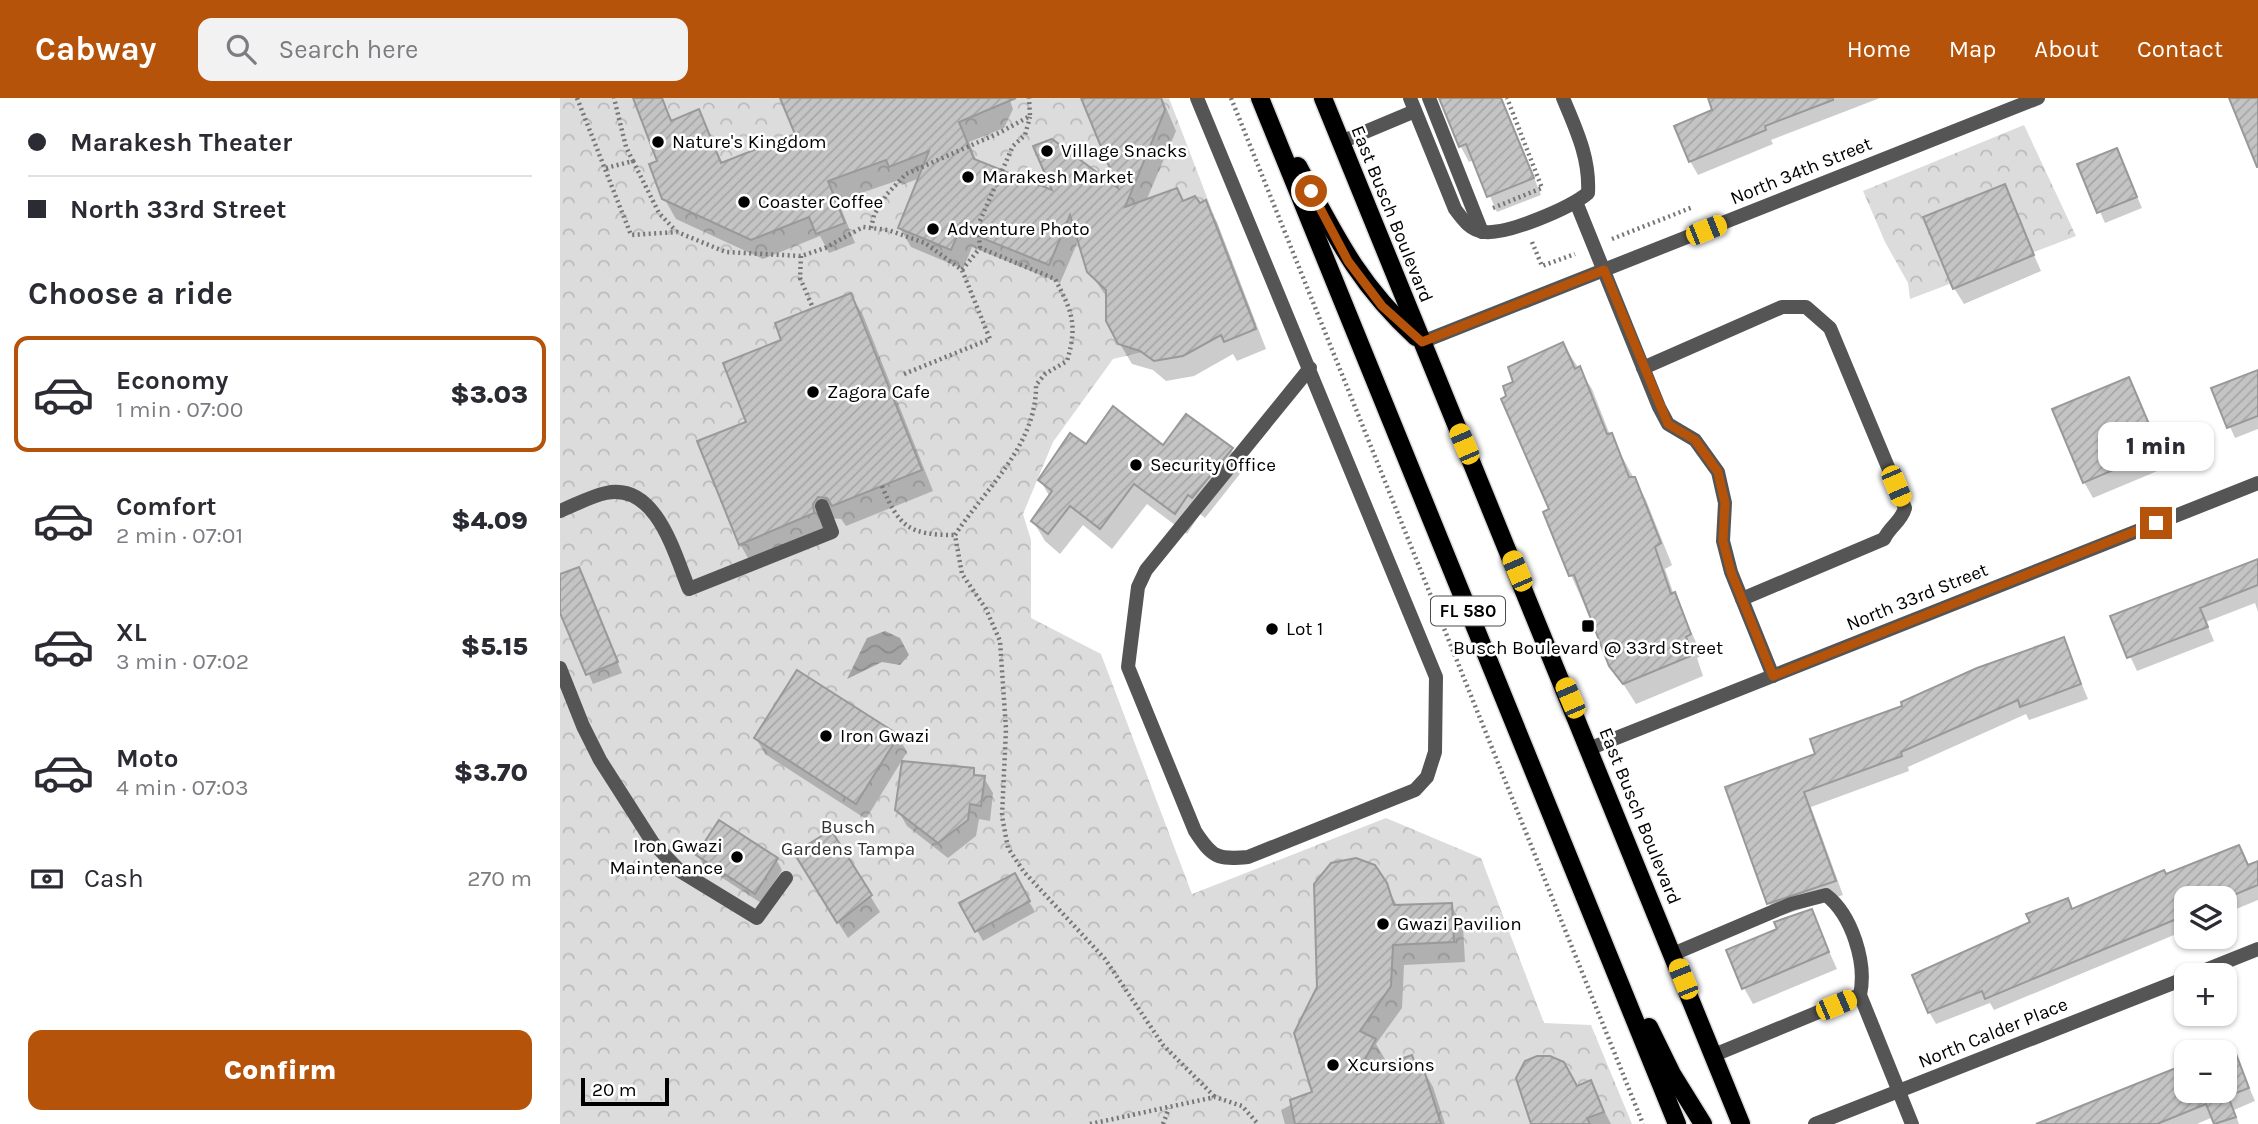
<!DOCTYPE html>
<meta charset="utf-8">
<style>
body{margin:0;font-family:Karla,sans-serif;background:#f2f2f3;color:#2b2b33;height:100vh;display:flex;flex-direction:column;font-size:26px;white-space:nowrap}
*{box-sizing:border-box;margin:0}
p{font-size:23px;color:#7c7c81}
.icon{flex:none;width:38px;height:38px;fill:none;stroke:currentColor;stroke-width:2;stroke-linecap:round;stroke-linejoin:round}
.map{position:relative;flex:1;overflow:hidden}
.side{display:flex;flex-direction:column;background:#fff;width:560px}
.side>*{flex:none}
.guide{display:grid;align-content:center;height:154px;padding:0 28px;background:#fff}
.controls{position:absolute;left:1614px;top:788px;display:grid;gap:14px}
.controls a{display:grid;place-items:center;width:63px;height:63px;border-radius:14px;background:#fff;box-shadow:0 2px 5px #0004;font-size:35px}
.scale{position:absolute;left:21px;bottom:18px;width:88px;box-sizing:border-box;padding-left:7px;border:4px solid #000;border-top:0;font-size:19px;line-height:24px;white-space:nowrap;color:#000;-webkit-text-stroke:5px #fff;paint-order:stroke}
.end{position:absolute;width:32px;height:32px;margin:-16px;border:9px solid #b45309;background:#fff;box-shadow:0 0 0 4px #fff}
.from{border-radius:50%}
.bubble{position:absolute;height:49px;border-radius:14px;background:#fff;box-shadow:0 2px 5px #0004;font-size:23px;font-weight:800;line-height:49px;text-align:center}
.car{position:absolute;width:21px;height:42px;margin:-21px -10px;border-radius:9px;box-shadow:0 0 5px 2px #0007;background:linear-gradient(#f5c518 24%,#345 0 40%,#f5c518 0 76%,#345 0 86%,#f5c518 0)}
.guide b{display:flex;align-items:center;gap:24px;height:66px;font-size:26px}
.guide b+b{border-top:2px solid #e1e1e2}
.guide i{width:18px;height:18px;background:#2b2b33}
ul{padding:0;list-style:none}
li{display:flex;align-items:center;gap:21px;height:116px;margin:0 14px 10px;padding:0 14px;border:4px solid transparent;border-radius:14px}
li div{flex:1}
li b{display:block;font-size:26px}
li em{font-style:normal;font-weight:800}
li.active{border-color:#b45309}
li>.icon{width:63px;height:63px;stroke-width:1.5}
h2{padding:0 28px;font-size:32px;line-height:84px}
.pay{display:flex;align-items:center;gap:18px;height:77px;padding:0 28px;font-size:26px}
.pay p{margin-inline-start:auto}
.cta{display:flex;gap:14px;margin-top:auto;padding:14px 28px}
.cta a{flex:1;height:80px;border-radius:14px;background:#b45309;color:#fff;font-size:28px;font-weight:800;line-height:80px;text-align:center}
header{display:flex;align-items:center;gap:42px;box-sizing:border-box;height:98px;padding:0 35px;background:#b45309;color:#fff}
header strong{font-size:33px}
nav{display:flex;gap:38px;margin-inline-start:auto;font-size:24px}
.search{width:490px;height:63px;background:#f2f2f3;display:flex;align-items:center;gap:18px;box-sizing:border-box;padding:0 24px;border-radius:14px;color:#7c7c81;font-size:26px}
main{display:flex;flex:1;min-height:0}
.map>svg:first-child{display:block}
.forest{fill:url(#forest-crowns)}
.water{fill:url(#water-waves)}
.shadow{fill:#0003}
.building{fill:url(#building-hatch);stroke:#999;stroke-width:2}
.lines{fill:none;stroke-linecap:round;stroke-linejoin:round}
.primary-casing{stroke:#dbdbdb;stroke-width:21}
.path{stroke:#777;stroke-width:4.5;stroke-dasharray:2 3.5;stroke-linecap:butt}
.service{stroke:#555;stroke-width:14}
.minor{stroke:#555;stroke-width:14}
.primary{stroke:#000;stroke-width:18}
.route{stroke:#b45309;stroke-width:9}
.poi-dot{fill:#000;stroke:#fff;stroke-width:2.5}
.labels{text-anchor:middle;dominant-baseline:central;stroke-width:5;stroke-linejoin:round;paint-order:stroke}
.shield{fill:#fff;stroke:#4c4c4c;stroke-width:2}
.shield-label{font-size:18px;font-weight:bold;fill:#000}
.poi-label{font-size:19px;fill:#000;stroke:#fff;text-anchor:start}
.street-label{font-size:19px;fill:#000;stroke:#fff}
.park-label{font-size:19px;fill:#333;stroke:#fff}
</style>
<header>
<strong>Cabway</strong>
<div class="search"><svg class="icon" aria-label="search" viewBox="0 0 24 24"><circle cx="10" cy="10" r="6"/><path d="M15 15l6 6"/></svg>Search here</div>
<nav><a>Home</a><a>Map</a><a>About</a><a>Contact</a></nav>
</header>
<main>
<section class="side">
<div class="guide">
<b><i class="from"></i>Marakesh Theater</b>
<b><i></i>North 33rd Street</b>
</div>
<h2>Choose a ride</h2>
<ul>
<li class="active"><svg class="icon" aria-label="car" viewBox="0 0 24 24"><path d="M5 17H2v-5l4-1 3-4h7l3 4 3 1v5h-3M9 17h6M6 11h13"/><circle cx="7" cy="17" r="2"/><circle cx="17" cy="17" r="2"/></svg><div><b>Economy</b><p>1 min · 07:00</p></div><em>$3.03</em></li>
<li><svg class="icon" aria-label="car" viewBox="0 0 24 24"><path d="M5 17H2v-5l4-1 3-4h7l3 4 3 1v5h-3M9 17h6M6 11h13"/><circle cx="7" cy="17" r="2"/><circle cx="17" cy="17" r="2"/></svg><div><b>Comfort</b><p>2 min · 07:01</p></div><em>$4.09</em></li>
<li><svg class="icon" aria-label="car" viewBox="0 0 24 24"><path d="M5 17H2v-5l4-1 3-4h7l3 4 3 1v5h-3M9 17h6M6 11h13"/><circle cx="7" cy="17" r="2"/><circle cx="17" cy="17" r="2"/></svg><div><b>XL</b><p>3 min · 07:02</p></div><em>$5.15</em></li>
<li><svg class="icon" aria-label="car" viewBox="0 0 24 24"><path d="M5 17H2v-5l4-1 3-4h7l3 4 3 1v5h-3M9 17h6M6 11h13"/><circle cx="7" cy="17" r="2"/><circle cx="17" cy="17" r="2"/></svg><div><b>Moto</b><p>4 min · 07:03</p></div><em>$3.70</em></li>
</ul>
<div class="pay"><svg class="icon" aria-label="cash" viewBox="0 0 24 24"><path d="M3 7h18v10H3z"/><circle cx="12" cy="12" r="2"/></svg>Cash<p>270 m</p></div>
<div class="cta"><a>Confirm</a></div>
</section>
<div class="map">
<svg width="1698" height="1026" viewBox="0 0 1698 1026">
<defs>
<pattern id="forest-crowns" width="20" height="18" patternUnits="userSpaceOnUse" patternTransform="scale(1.75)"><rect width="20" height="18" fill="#dcdcdc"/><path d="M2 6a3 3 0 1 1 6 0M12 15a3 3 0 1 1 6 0" fill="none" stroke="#bbb"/></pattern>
<pattern id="water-waves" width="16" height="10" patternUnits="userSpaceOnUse" patternTransform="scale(1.75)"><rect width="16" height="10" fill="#a3a3a3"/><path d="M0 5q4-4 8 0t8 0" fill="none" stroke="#8b8b8b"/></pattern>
<pattern id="building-hatch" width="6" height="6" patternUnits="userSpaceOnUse" patternTransform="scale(1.75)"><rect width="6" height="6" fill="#c4c4c4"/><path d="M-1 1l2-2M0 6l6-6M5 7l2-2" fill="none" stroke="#a7a7a7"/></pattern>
</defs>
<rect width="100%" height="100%" fill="#fff"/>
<g class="forest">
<path d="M0,0H609L696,227L553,261L493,344L463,416L471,442V520L541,556L632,796L826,720L921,760L984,925L1031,927L1072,1026H0Z"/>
<path d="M1464,27L1516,138L1350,201L1348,185L1325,144L1303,93Z"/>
</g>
<path class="water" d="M325,533L340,540L349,557L340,567L322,564L287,581L307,540Z"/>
<g class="shadow">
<path d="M89,0H101L113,24L138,13L163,66L237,37L222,0H449L453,11L444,30L409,44L417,64L495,95L562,96L523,0H602L616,33L586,103L617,92L624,105L640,107L646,105L657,124L706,251L677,263L673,256L634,278L606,283L593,272L572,266L560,246L548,201L529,173L519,141L500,185L412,149L403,171L351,149L340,130L360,80L342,87L339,82L278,103L295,145L269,155L260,138L203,161L116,121L104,100Z"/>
<path d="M879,0H942L981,97L937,114L914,62L909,64L901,49L914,44Z"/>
<path d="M1185,0H1320L1211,42L1213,46L1138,77L1130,63Z"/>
<path d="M1557,52L1582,110L1545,125L1519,67Z"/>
<path d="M1444,88L1481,173L1404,206L1394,190Z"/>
<path d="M291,197L303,217L373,393L286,428L281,421L270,420L265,436L192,467L180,446L189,325L223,242Z"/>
<path d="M1003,246L1032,291L1050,337L1086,402L1112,467L1105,471L1114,497L1142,557L1137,560L1143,578L1076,606L1051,567L1011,477L991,412L948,299L956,285Z"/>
<path d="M1568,281L1607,369L1533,400L1524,384Z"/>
<path d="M1698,281V331L1675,340L1653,291Z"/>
<path d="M526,349L671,351L683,372L645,420L640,416L627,436L587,406L552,451L523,427L500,456L485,443L473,423L490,399L480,382Z"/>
<path d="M1698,463V514L1695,505L1646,524L1654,543L1577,573L1552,519Z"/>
<path d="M19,471L62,575L33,586L0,509V478Z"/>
<path d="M1503,541L1528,601L1469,622L1466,616L1348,669L1349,673L1251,709L1283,797L1217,819L1209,805L1167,690L1258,657L1345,609Z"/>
<path d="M338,638L347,654L306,721L205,656L196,640Z"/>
<path d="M413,672L417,679L424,680L433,695L430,723L419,721L416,738L388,760L347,728L337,711Z"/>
<path d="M271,734L320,814L288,840L245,772Z"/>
<path d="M138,757L216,761L222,772L201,805L144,768Z"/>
<path d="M1698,765V802L1664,816V800H1626V832L1434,912L1430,905L1376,926L1369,914L1472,825L1507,802L1513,812L1606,778Z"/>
<path d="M454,777L475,814L423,843L402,806Z"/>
<path d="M825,786L838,809L891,807L903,828L905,864L844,867L842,910L816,946L826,963L824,968L851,959L857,969L861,968L873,989L885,1026H725L721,1012L754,995Z"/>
<path d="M1251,813L1277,871L1193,906L1184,890L1219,832Z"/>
<path d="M1672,950L1695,1003L1674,1012L1679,1026H1656L1653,1019L1637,1026H1492L1626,992H1664Z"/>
<path d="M1030,985L1051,1026H973L1017,990Z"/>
</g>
<g class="building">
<path d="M73,0H102L111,23L139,11L161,65L235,36L220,0H456L399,24L414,61L492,92L473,48L492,41L558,90L521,0H601L605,12L565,109L617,90L623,103L635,98L640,105L646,102L696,231L664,244L661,237L623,258L594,263L580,253L558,246L546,223V192L527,174L510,117L489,167L400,131L391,152L338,130L369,53L329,69L326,62L268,83L285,125L256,136L249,119L191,142L102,101L89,66L97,63Z"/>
<path d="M879,0H941L974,80L927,99L906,46L899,49Z"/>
<path d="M1148,0H1273V2L1205,28L1206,32L1129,64L1114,28L1152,12Z"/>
<path d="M1669,0H1698V69H1697Z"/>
<path d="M1557,50L1577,99L1537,115L1517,66Z"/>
<path d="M1445,86L1474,157L1393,191L1363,119Z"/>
<path d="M291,195L362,372L272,408L267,400L258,399L253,406L254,415L179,447L137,343L186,324L163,265L221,242L215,225Z"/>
<path d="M1003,244L1015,271L1020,268L1047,336L1052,335L1069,379H1075L1101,445L1095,449L1111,496L1115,494L1131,536L1126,539L1133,557L1063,586L1049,568L1014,477L1009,478L983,414L989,411L941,301L946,298L943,288L953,284L948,269Z"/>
<path d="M1698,272V318L1667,330L1651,290Z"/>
<path d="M1569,279L1600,352L1523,385L1492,311Z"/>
<path d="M553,308L603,347L626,316L673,350L632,400L628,397L615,416L574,386L540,431L510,408L488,436L471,423L492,393L478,382L510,335L526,346Z"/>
<path d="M1698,461V487L1640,510L1648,529L1567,560L1550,518Z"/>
<path d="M19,469L58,564L26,577L0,515V476Z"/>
<path d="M1504,539L1521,586L1460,609L1458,602L1341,654L1342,658L1244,694L1276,783L1207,806L1165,689L1255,656L1250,641L1342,608L1341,604L1417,570Z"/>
<path d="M237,572L339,637L296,706L194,640Z"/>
<path d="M342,663L414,670V677L425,678L421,708L410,706L408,722L378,745L335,712Z"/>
<path d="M159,722L218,760L195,796L136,757Z"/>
<path d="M271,732L312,797L277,825L234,755Z"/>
<path d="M1679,747L1688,767L1698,763V787L1664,801L1626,800V817L1425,901L1422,893L1368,915L1352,877L1470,824L1466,816L1508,800L1512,811L1604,772L1606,776Z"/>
<path d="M796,760L815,767L827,785L834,807L892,805L894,844L833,847L831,888L800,933L816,941L797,976L852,957L856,968L862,966L881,1026H735L730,1002L752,994L734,935L757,889L754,786L771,765Z"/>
<path d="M455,775L470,803L415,834L399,805Z"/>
<path d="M1252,811L1269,854L1182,891L1166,852L1217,831L1214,824Z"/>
<path d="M1673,948L1689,990L1668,998L1676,1019L1654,1026L1646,1006L1597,1026H1476L1626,966V992H1664V954H1657Z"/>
<path d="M977,958H990L1004,964L1017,988L1031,982L1044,1014L1027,1020L1030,1026H971L956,980L965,963Z"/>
</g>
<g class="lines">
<defs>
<g id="primary">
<path d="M700,0L1117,1026"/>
<path d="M763,0L1181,1026"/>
<path d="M738,68C775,137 797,185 856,239"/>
<path d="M1089,929L1112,976L1143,1026"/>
</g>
</defs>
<use href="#primary" class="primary-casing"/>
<g class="path">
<path d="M17,0L71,137L117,134L166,154L241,158L265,150L303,129L311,130L328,132L365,145L402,172L420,150L495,181C512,213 518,227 507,263L485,276L476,287C477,347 425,391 395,437L402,476L426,511L440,543L446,631L442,718L448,750L464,774L545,861L603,947L655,999"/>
<path d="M671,0L1083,1026"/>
<path d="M73,63L99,115L116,133"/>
<path d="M46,70L73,63L66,49L54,0"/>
<path d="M933,110L982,90L947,0"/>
<path d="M311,130L314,117L327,96L346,76L439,35L470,18L469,0"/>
<path d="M1052,141L1133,109"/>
<path d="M972,144L982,168L1015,156"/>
<path d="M420,150L418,127L453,48L465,37L470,19"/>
<path d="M241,158L240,180L253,210"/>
<path d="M344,276L430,241L402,172"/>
<path d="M322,388C339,429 349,437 395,437"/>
<path d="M530,1026L655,999L682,1008L698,1026"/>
<path d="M603,1026L609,1010"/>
</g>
<g class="service">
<path d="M637,0L876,579L875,654L867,679L855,692L688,759C657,762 652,759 635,733L568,569L578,489L586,472L750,270"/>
<path d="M850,0L895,111C903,122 911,133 925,134C949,136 1010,110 1028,95C1030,60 1016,31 1003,0"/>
<path d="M869,0L922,134"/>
<path d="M781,44L855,13"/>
<path d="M1016,104L1099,309L1108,326L1135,342L1158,374L1165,405L1163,443L1171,474L1213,578"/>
<path d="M1083,270L1222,209H1246L1270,230L1345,410C1341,424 1330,428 1324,441L1182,501"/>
<path d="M0,413C15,407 31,398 46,395C97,384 115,458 129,491L272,434L262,408"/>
<path d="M0,570L23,628L40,662L93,745L120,773L197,820L226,780"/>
<path d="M1113,856L1231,806L1266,797C1292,817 1307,865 1300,897L1352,1026"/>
<path d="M1154,957L1300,897"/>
</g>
<g class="minor">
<path d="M862,244L1478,0"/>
<path d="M1031,650L1698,385"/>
<path d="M1633,877L1698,851"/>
<path d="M1255,1026L1626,880"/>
</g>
<use href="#primary" class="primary"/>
</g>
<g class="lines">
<path class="route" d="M751,93L788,163L822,208L862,244L1044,172L1108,326L1135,342L1158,374L1165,405L1163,443L1171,474L1213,578L1596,425"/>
</g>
<g class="poi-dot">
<circle cx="98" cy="44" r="7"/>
<circle cx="487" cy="53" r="7"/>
<circle cx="408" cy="79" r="7"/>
<circle cx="184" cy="104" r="7"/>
<circle cx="373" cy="131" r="7"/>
<circle cx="253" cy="294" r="7"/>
<circle cx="576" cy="367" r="7"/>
<rect x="1021" y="521" width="14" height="14" rx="3.5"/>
<circle cx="712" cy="531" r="7"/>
<circle cx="266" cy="638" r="7"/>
<circle cx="177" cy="759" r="7"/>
<circle cx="823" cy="826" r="7"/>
<circle cx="773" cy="967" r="7"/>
</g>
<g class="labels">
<rect class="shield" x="871" y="498.5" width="74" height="29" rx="5"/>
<g class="shield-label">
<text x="908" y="513">FL 580</text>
</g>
<g class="poi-label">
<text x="112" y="44">Nature's Kingdom</text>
<text x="501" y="53">Village Snacks</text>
<text x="422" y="79">Marakesh Market</text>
<text x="198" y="104">Coaster Coffee</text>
<text x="387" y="131">Adventure Photo</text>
<text x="267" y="294">Zagora Cafe</text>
<text x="590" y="367">Security Office</text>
<text x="726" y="531">Lot 1</text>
<text x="1028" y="550" text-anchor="middle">Busch Boulevard @ 33rd Street</text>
<text x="280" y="638">Iron Gwazi</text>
<text x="163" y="748" text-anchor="end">Iron Gwazi<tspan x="163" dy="22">Maintenance</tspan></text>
<text x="837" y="826">Gwazi Pavilion</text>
<text x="787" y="967">Xcursions</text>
</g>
<g class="street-label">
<text transform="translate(1241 73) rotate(-22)">North 34th Street</text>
<text transform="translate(832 116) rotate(68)">East Busch Boulevard</text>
<text transform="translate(1357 499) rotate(-22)">North 33rd Street</text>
<text transform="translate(1080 718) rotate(68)">East Busch Boulevard</text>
<text transform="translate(1433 935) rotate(-22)">North Calder Place</text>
</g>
<g class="park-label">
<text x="288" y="729">Busch<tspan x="288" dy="22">Gardens Tampa</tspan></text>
</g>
</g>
</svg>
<div class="controls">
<a><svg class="icon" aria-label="layers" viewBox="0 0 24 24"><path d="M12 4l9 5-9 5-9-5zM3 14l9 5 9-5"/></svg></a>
<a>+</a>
<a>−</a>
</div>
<div class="scale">20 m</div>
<i class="end from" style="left:751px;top:93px"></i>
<i class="end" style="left:1596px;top:425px"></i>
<div class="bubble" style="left:1538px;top:324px;width:116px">1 min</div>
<i class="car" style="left:1146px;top:132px;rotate:68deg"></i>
<i class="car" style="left:904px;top:346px;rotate:337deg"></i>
<i class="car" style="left:1336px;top:388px;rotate:157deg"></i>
<i class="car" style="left:957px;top:473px;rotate:337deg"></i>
<i class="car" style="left:1010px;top:600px;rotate:337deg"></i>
<i class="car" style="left:1123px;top:881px;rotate:338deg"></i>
<i class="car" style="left:1276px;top:907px;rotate:67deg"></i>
</div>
</main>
